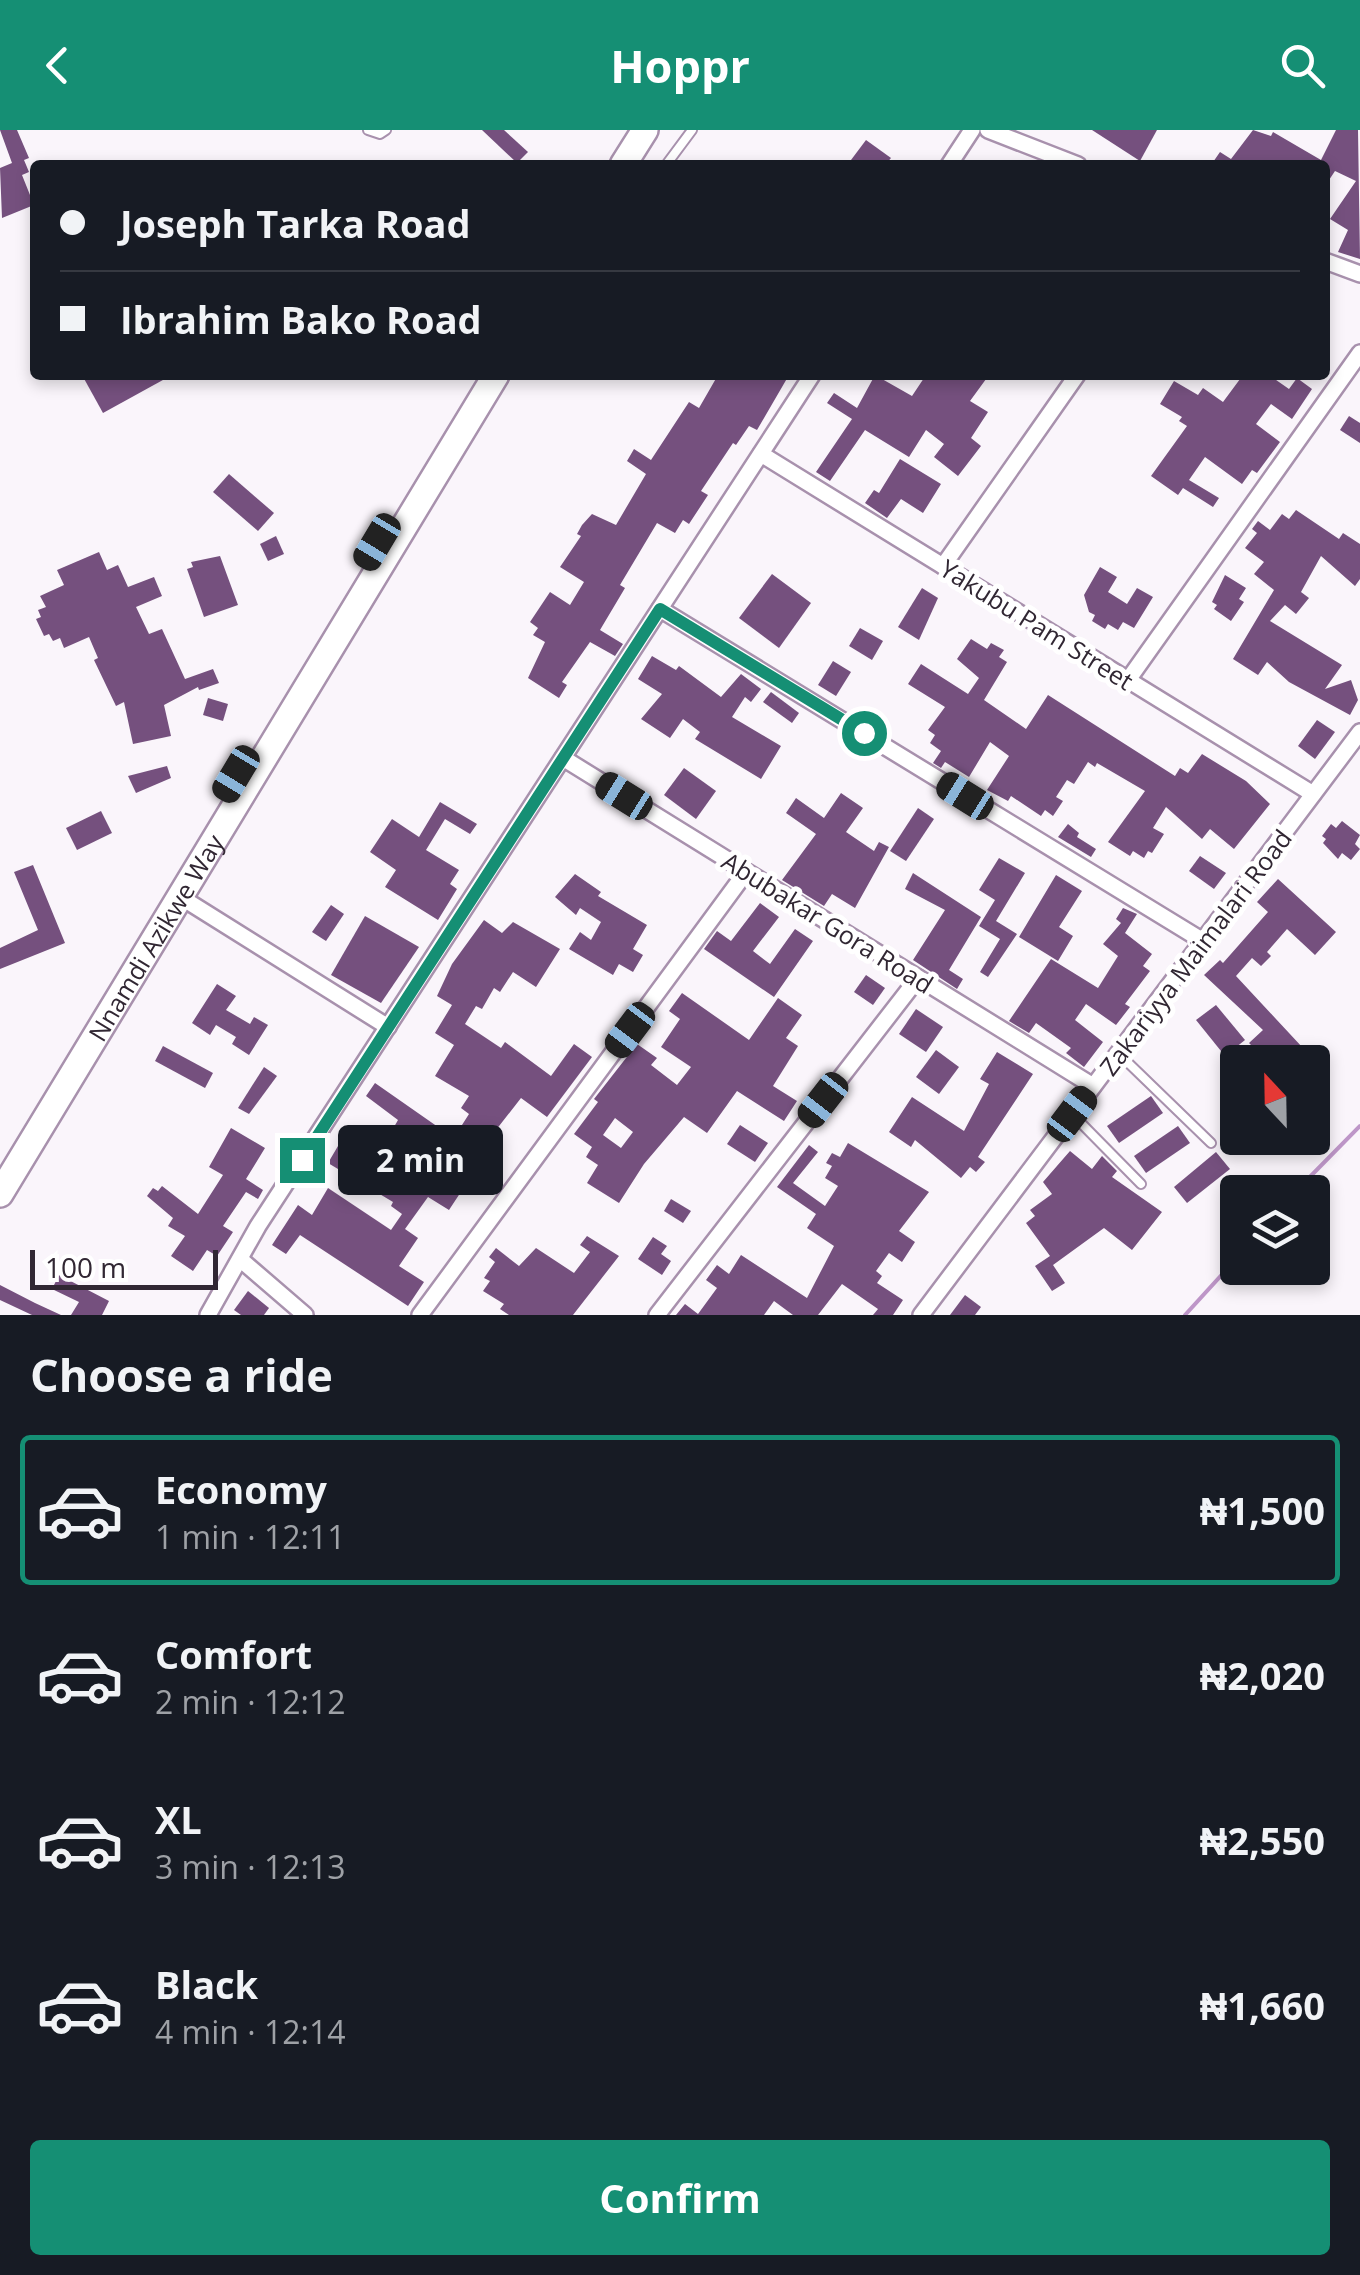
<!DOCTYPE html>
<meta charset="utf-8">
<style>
body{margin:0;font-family:"Open Sans",sans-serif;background:#20242c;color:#f1f3f6;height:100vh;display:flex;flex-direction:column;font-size:38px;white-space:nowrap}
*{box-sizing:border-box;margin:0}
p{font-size:32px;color:#9ea1a6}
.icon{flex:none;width:55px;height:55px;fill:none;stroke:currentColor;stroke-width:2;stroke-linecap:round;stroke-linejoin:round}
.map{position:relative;height:1185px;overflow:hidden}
.side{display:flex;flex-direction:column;background:#171b24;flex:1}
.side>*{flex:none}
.hud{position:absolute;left:30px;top:30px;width:1300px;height:220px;border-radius:10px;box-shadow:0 5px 15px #0003;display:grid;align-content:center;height:220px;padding:0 30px;background:#171b24}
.needle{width:65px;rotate:338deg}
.buttons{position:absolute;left:1220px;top:915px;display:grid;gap:20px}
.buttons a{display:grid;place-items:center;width:110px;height:110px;border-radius:10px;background:#171b24;box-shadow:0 5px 15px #0003;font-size:50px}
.scale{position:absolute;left:30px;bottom:25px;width:188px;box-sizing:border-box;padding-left:10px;border:5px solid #312733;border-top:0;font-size:28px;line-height:35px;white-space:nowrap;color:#312733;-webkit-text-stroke:8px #fff;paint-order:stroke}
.end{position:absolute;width:45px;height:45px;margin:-22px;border:12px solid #158f74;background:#fff;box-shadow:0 0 0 5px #fff}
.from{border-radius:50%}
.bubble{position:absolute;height:70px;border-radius:10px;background:#171b24;box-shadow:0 5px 15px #0003;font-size:32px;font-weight:700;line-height:70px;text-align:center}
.car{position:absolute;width:30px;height:60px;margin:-30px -15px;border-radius:12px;box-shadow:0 0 8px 2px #0007;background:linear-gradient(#222 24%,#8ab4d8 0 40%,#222 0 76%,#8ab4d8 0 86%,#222 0)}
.hud b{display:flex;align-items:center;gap:35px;height:95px;font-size:38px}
.hud b+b{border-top:2px solid #363941}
.hud i{width:25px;height:25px;background:#f1f3f6}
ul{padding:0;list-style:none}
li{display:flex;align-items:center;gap:30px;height:150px;margin:0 20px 15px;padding:0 10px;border:5px solid transparent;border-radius:10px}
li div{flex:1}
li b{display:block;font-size:38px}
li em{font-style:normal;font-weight:700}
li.selected{border-color:#158f74}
li>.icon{width:90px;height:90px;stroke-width:1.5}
h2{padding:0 30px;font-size:45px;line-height:120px}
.action{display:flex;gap:20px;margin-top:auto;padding:20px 30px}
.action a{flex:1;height:115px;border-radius:10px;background:#158f74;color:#fff;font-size:40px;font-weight:700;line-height:115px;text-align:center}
header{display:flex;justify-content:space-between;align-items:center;height:130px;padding:0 30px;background:#158f74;color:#fff;font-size:45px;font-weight:700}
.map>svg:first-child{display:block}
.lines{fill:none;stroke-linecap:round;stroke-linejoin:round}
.stream{stroke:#be96c8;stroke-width:4}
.building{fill:#75507e;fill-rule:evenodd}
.service-casing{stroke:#a891ad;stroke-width:12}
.minor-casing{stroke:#a891ad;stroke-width:20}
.trunk-casing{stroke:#a891ad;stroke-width:30}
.service{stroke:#fff;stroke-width:8}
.minor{stroke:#fff;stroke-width:15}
.trunk{stroke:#fff;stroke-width:25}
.route{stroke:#158f74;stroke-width:12}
.labels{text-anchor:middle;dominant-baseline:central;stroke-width:10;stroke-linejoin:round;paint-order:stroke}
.street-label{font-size:25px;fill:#312733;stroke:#fff}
</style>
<header><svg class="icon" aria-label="back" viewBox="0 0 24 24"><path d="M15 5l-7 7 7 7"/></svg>Hoppr<svg class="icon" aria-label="search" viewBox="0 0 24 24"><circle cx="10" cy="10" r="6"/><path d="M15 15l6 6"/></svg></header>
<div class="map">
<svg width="1360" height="1185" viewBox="0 0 1360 1185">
<rect width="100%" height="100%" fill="#faf5fb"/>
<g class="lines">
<g class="stream">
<path d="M1295,1062L1360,996"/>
<path d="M1185,1185L1238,1127"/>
</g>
</g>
<g class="building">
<path d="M0,0H17L29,28L24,30L29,42L22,45L34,75L2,88L0,38L12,33Z"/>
<path d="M482,0H504L528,22L517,33Z"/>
<path d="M1092,0H1157L1140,31Z"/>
<path d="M1253,0L1271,6L1273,2L1321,30L1336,0H1358L1360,129L1338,122L1348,100L1330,89L1356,51L1335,41L1325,56V35H1211L1220,22L1231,29Z"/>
<path d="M866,10L891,28L885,35H858L851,30Z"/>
<path d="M82,245H172L103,283Z"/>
<path d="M718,245H789L757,300L749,296L736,315L733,313L701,361L708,365L689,394L683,390L675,403L657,393L620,455L625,458L600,500L623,514L615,526L590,512L562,552L567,555L559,568L528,548L545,512L533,505L538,498L530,492L550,462L570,475L584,452L560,437L581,406L577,404L582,395L592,384L616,395L646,344L627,331L634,319L651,330L689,272L699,278Z"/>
<path d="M875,245L912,266L926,245H989L970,271L988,282L971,308L981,316L958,346L934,327L944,314L926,300L909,327L865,300L830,351L816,342L852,289L827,273L834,263L857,278Z"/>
<path d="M1243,245H1269L1289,259L1297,248L1312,259L1292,289L1271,274L1256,294L1280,312L1257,343L1252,340L1242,354L1205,327L1189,350L1219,368L1213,377L1183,358L1178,365L1151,346L1187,296L1179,291L1182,287L1160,274L1174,251L1198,265L1203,258L1223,272Z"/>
<path d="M1349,286L1360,293V313L1340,300Z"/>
<path d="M900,329L941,354L923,383L901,369L887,388L865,373L874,360L879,363Z"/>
<path d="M229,344L274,383L258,401L213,362Z"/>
<path d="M1296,380L1339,409L1343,403L1360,414V449L1355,456L1321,426L1301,462L1309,468L1296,484L1285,475L1270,491L1342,535L1325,559L1351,550L1358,570L1350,585L1289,552L1267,532L1258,545L1233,529L1274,460L1254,444L1264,432L1245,418L1257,403L1252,399L1258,391L1270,400L1282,384L1289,389Z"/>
<path d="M276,406L284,424L268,431L260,414Z"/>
<path d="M99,422L107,440L118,435L128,457L154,447L162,466L136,477L149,504L162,499L185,549L213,539L219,553L199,560L198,557L164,575L171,606L133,614L124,572L116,576L94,530L98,528L89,507L64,518L60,508L53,511L49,504L44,506L36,489L41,487L38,480L46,477L40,466L64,455L57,440Z"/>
<path d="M220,426L238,475L204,487L187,439L193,437L191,432Z"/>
<path d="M1100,437L1117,447L1108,462L1127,474L1137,458L1153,467L1134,498L1123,492L1118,500L1108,494L1105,499L1092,491L1095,485L1089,482L1084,465Z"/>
<path d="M772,444L811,473L779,518L739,488Z"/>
<path d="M1225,445L1246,458L1239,469L1244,472L1231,491L1214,479L1217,475L1212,472Z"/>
<path d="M922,458L938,468L919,510L898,497Z"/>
<path d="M860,498L883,511L872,530L849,516Z"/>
<path d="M971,509L987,519L991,513L1004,520L999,527L1007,532L984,570L1026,599L1048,565L1175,646L1180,638L1188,643L1202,624L1246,651L1270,674L1234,719L1210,699L1202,709L1166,677L1153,698L1164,704L1152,723L1148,721L1144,728L1133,721L1130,726L1108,712L1145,661L1097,633L1095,637L1088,632L1074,654L1067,650L1056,667L1063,671L1053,686L1045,680L1041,686L1011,666L1008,671L987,660L1009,626L990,612L969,647L945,632L941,638L933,633L941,621L930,613L935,605L928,600L945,577L908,554L921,534L968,564L979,548L957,529Z"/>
<path d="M652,526L676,540L679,536L721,567L741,544L761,559L751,572L745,567L732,587L781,616L761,649L695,609L700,602L683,589L670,608L641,589L662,564L638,549Z"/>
<path d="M833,531L851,542L836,566L818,555Z"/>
<path d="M771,562L799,583L792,593L763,572Z"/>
<path d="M208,568L228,574L223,591L203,585Z"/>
<path d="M1317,590L1335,602L1315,629L1298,616Z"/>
<path d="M167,636L171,648L136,663L128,646Z"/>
<path d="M684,638L716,661L696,689L664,665Z"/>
<path d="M841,663L863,678L846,702L874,721L879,712L889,717L855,778L832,764L824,776L782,750L816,704L786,683L796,668L824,688Z"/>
<path d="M440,672L477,694L470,704L445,689L426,720L459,740L450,754L457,759L438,790L385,757L396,740L370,722L392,689L419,707Z"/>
<path d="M918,678L934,689L906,731L890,721Z"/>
<path d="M101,681L112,703L77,720L66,698Z"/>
<path d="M1342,691L1360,705L1355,714L1360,719L1351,730L1342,723L1338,729L1323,713L1326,709L1322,706L1331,694L1336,698Z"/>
<path d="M1068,694L1079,703L1077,707L1096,719L1091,727L1058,707Z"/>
<path d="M1200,726L1226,743L1214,759L1189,741Z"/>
<path d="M999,728L1025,743L996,791L1017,804L988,847L980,842L1000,809L979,796L995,770L979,760Z"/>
<path d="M33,735L65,813L0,839V818L38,800L14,742Z"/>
<path d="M913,743L981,787L949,840L963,849L957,859L913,830L945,780L905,759Z"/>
<path d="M575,744L601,762L598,766L647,795L633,819L643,825L633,842L619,834L613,845L569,819L580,802L591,810L601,792L580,778L576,785L555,767Z"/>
<path d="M1056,745L1082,761L1059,797L1073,806L1058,831L1019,807Z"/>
<path d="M1278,749L1336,802L1315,825L1287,799L1267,822L1271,826L1261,836L1252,828L1236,846L1316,932H1268L1249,913L1263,900L1204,845L1220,830L1223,833L1268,782L1257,772Z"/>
<path d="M760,773L779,787L753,821L770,834L795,799L813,811L774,867L704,819L717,801L731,811Z"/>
<path d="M331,775L344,784L326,811L312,802Z"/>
<path d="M1123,778L1137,784L1125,803L1152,824L1143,836L1150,841L1125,874L1130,877L1116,895L1086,874L1075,890L1103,912L1084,937L1066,923L1071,918L1036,893L1029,903L1009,891L1051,829L1098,858L1118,826L1103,814L1121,793L1116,789Z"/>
<path d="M365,786L419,817L381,873L331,845Z"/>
<path d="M484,790L502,803L513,792L560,819L536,857L513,842L500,862L494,858L482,879L476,876L465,894L501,918L505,912L551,946L574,914L592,927L547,987L521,968L471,1032L478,1036L449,1080L428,1067L405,1099L418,1108L399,1136L424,1152L408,1176L300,1105L286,1124L272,1115L298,1075L312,1085L328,1058L391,1100L402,1084L391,1076L393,1072L328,1033L338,1016L369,1031L394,997L398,990L366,966L375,953L438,997L398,1050L418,1064L469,984L461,978L469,966L435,946L454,915L435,903L452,875L437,866L452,834Z"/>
<path d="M866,845L885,858L873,875L854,862Z"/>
<path d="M217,854L236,866L226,880L250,894L254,887L268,895L249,925L232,914L236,907L216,895L210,905L192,893Z"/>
<path d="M682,863L749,910L778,868L802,885L786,908L798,916L773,956L797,971L784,991L737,961L707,1003L684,987L644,1034L619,1073L587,1053L598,1035L586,1027L592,1017L574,1004L598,972L594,969L637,914L657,928L651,935L677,955L691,937L661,917L680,889L669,881ZM615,988L633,1002L621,1018L603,1005Z"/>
<path d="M1216,875L1245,910L1225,926L1196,890Z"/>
<path d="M916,879L943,897L926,922L899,904Z"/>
<path d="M163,916L213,943L205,958L155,931Z"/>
<path d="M936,920L959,937L939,964L916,947Z"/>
<path d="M997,922L1033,944L978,1027L985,1032L976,1042L970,1037L961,1048L915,1010L911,1017L889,1002L912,967L964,1001L989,954L980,949Z"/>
<path d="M264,937L277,946L249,984L238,978Z"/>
<path d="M1151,966L1163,983L1119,1013L1107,996Z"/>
<path d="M740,995L768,1013L755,1032L727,1014Z"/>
<path d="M1178,996L1190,1013L1146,1043L1134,1026Z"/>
<path d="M231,998L265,1018L246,1049L263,1060L258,1069L246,1062L223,1096L233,1102L217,1126L207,1120L193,1141L171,1126L185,1106L168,1096L173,1088L147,1066L153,1058L158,1061L162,1056L198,1084L223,1045L209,1037Z"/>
<path d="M848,1013L929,1062L899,1101L915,1112L902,1132L889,1123L876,1141L882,1146L877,1153L903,1170L893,1185H873L878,1179L842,1154L818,1185H793L774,1171L764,1185H676L685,1174L698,1184L717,1158L706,1150L717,1135L729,1144L741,1125L807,1168L834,1116L807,1098L816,1084L777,1057L809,1015L818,1022L793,1053L825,1076L838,1056L825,1048L832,1036L826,1033L832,1023L840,1027Z"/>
<path d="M1070,1021L1092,1039L1102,1026L1117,1041L1112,1047L1162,1082L1132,1120L1104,1098L1053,1135L1065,1153L1052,1161L1035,1136L1050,1126L1026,1093L1035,1086L1030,1080L1052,1064L1043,1052Z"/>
<path d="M1216,1022L1230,1039L1187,1073L1174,1057Z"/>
<path d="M671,1069L691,1081L683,1093L664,1081Z"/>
<path d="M587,1106L619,1126L573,1185H509L500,1179L504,1174L483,1161L490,1151L484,1148L495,1132L489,1127L496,1118L519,1136L536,1118L574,1143L590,1122L580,1115Z"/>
<path d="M653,1107L667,1116L661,1124L671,1131L662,1145L638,1129Z"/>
<path d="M59,1145L109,1171L102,1185H71L79,1172L52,1159Z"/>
<path d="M0,1155L35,1173L61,1185H32L0,1170Z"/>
<path d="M248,1161L269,1178L264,1185H241L234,1180Z"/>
<path d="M965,1165L981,1177L975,1185H950Z"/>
</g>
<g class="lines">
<defs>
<g id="service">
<path d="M368,0L380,4L386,0"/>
<path d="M666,35L692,0"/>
<path d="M1118,923L1211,1013"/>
<path d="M1072,984L1141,1054"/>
</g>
<g id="minor">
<path d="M988,0L1078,35"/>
<path d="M949,35L972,0"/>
<path d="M1325,131L1360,144"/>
<path d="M761,324L1313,664"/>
<path d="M943,436L1077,245"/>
<path d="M660,479L1203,811"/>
<path d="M1128,550L1360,223"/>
<path d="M563,628L1093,956"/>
<path d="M179,766L388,897"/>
<path d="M240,1129L305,1185"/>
<path d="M208,1185L258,1096L812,245"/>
<path d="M420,1185L746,742"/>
<path d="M657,1185L918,848"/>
<path d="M921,1185L1360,602"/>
</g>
<g id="trunk">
<path d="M623,35L645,0"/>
<path id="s1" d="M0,1064L496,245"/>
</g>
</defs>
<use href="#service" class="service-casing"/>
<use href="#minor" class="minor-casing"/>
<use href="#trunk" class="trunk-casing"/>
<use href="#service" class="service"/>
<use href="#minor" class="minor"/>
<use href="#trunk" class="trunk"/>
</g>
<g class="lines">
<path class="route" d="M302,1030L660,479L864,603"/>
</g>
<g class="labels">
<g class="street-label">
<text transform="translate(1037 494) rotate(32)">Yakubu Pam Street</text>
<text transform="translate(828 792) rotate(32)">Abubakar Gora Road</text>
<text stroke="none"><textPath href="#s1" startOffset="300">Nnamdi Azikwe Way</textPath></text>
<text transform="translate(1195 822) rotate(-53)">Zakariyya Maimalari Road</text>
</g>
</g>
</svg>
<div class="buttons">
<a><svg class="needle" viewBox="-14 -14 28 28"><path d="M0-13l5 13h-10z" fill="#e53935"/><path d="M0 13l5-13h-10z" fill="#9ea1a6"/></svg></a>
<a><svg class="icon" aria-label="layers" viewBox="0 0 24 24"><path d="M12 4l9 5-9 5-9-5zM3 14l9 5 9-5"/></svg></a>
</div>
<div class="scale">100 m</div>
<i class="end from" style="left:864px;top:603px"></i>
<i class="end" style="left:302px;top:1030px"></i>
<div class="bubble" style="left:338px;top:995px;width:165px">2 min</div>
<i class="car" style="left:377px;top:412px;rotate:211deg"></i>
<i class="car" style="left:236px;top:644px;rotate:211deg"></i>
<i class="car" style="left:624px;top:666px;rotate:302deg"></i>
<i class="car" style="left:965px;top:666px;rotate:302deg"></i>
<i class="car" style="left:630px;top:900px;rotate:217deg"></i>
<i class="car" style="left:823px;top:970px;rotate:218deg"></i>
<i class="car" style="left:1072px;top:984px;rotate:37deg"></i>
<div class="hud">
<b><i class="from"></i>Joseph Tarka Road</b>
<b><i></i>Ibrahim Bako Road</b>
</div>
</div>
<section class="side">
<h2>Choose a ride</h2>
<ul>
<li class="selected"><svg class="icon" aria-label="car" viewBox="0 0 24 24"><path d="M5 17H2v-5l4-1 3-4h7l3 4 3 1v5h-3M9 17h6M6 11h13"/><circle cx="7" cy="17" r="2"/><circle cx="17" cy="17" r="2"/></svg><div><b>Economy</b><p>1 min · 12:11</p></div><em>₦1,500</em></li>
<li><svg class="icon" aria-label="car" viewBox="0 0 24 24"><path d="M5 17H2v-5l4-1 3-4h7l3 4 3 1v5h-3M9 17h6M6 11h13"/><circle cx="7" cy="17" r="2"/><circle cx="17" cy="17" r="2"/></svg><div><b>Comfort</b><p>2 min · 12:12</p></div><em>₦2,020</em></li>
<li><svg class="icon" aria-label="car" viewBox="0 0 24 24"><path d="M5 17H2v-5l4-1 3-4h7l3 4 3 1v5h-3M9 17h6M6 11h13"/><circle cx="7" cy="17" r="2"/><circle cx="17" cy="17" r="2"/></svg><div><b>XL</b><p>3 min · 12:13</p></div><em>₦2,550</em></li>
<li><svg class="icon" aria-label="car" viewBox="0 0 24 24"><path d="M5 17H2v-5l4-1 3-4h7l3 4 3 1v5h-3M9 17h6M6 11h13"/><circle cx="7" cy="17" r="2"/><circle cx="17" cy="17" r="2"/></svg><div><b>Black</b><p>4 min · 12:14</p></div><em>₦1,660</em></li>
</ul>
<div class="action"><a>Confirm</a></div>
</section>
